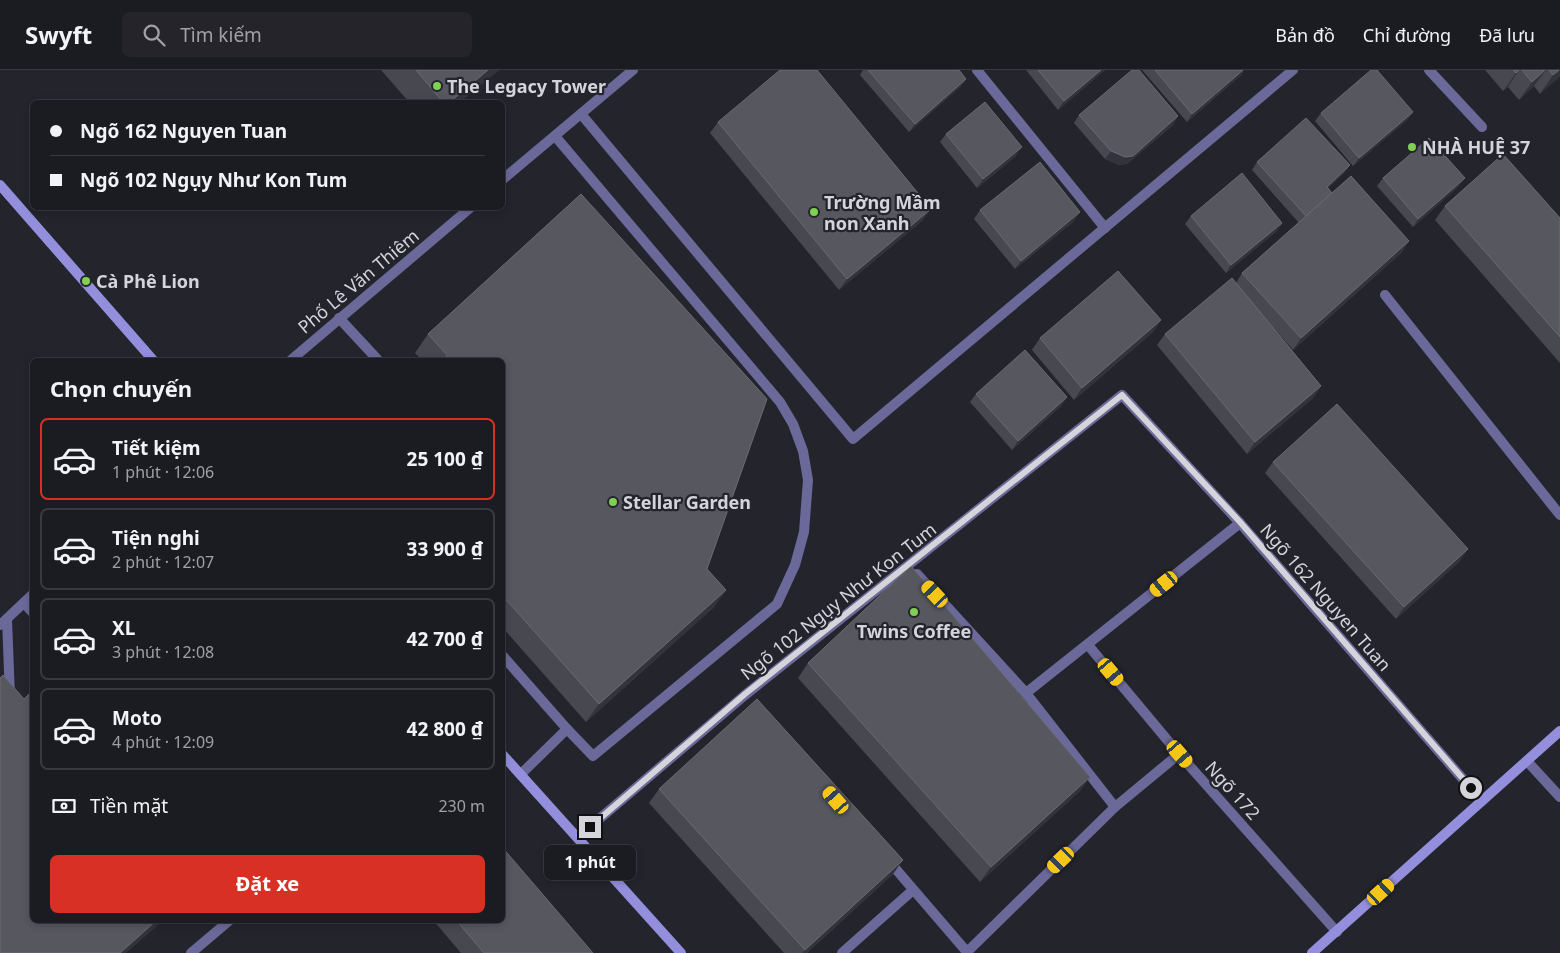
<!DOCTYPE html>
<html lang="vi">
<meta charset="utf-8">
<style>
body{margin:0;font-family:"Noto Sans",sans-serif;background:#24242a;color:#f1f3f6;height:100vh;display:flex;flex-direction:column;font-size:19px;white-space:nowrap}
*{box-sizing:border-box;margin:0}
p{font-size:16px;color:#a0a1a5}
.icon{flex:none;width:28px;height:28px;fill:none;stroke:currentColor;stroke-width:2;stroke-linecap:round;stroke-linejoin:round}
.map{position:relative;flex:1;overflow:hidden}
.sheet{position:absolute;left:30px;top:288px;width:475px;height:565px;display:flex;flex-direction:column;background:#1b1b22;border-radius:8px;box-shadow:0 2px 8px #0003,0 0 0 1px #393940}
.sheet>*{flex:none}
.hud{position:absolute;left:30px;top:30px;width:475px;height:110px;border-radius:8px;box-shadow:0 2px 8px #0003,0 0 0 1px #393940;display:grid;align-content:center;height:110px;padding:0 20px;background:#1b1b22}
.end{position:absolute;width:22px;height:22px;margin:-11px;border:6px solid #d4d4da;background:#111;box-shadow:0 0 0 2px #111}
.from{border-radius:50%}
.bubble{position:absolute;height:35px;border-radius:8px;background:#1b1b22;box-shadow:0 2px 8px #0003,0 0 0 1px #393940;font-size:16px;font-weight:700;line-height:35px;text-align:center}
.car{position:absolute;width:15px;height:30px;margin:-15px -8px;border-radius:6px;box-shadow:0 0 4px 1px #0007;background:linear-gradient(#f5c518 24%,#345 0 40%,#f5c518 0 76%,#345 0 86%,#f5c518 0)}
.hud b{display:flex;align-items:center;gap:18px;height:48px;font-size:19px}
.hud b+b{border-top:1px solid #393940}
.hud i{width:12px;height:12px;background:#f1f3f6}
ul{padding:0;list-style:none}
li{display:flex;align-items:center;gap:15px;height:82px;margin:0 10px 8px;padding:0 10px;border:2px solid #393940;border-radius:8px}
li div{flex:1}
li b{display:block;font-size:19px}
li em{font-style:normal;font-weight:700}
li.selected{border-color:#d93025}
li>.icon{width:45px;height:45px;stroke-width:1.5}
h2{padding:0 20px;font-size:22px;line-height:60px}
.pay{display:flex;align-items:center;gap:12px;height:55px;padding:0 20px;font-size:19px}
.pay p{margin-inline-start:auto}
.primary-button{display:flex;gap:10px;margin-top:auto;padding:10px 20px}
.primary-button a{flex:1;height:58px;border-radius:8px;background:#d93025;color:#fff;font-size:20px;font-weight:700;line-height:58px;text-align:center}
header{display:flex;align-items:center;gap:30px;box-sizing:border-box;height:70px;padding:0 25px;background:#1b1b22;border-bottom:1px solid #393940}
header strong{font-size:24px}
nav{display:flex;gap:28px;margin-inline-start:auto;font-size:18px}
.search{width:350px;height:45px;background:#24242a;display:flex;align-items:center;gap:12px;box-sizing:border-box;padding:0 18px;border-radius:8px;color:#a0a1a5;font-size:19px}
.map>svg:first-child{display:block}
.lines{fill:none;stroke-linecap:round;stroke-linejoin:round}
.lane{stroke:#6b6999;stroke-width:10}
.street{stroke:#6b6999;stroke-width:10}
.secondary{stroke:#938fdc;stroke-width:10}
.wall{fill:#484851}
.shaded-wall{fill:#33333d}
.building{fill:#575760;stroke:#6a6a73}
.route{stroke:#d4d4da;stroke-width:6}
.poi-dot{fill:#80d051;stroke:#24242d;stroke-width:2}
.labels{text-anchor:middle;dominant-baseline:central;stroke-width:4.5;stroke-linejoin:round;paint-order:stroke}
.poi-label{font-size:18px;font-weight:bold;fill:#d4d4da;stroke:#24242d;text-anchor:start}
.street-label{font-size:18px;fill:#d4d4da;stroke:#24242d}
</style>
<header>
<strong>Swyft</strong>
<div class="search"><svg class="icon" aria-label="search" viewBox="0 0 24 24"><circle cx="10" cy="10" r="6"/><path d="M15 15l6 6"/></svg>Tìm kiếm</div>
<nav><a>Bản đồ</a><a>Chỉ đường</a><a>Đã lưu</a></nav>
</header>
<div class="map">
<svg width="1560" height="883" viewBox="0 0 1560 883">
<rect width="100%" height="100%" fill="#24242d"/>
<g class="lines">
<g class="lane">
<path d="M977,0L1105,158"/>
<path d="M1429,0L1482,57"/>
<path d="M581,44L853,369L1293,0"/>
<path d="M555,66L780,332L793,354L803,381L808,410L804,462L795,495L777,534L593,686L567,659"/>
<path d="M1385,225L1560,445"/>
<path d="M339,248L378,290"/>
<path d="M917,504L1026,623L1115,737"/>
<path d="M24,533L32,542"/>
<path d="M1088,575L1179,684L1337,862"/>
<path d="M502,585L567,659L521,704"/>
<path d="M1026,623L1240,453"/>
<path d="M0,636L10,627L7,549"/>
<path d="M1527,691L1560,727"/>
<path d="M578,767L745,625L1122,325L1240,453L1482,731"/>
<path d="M888,790L967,882L1115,737L1179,684"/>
<path d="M191,883L230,850"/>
<path d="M842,883L913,820"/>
</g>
<g class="street">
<path d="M502,110L633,0"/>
<path d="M291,290L470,138"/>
<path d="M0,555L32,525"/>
</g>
<g class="secondary">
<path d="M0,115L153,290"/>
<path d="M502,684L681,883"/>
<path d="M1312,883L1560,661"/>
</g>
</g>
<g class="wall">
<path d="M381,0H499L460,32H409Z"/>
<path d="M863,0H959L966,9L960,17L909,62L860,5Z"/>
<path d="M1026,0H1105L1058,40Z"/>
<path d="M1142,0H1244L1241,5L1187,52Z"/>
<path d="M1485,0H1560L1540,24L1534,16L1519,30L1508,17L1503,21Z"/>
<path d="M1413,42L1407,50L1353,96L1315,51L1321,43Z"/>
<path d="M1079,45L1173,55L1127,94L1119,95L1105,89L1074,53Z"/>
<path d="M718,52L923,150L839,220L710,63Z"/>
<path d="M946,64L1016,86L977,118L940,72Z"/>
<path d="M1257,92L1350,95L1344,103L1328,118L1332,123L1409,171L1401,183L1293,280L1272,256L1321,316L1313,328L1247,384L1157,275L1165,264L1236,213L1242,203L1299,153L1252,100Z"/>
<path d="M1383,108L1459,116L1413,157L1377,116Z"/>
<path d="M581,124L767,329L707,499L726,520L713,538L586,652L502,557V290H422L415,283L428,264Z"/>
<path d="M1445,136L1560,148V293L1435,150Z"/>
<path d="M980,140L1074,151L1015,199L974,149Z"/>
<path d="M1191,146L1282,153L1277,161L1226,203L1185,154Z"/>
<path d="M1161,250L1153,262L1074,330L1032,280L1040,268Z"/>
<path d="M976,324L1067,327L1061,336L1012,380L970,332Z"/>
<path d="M1273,392L1460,491L1396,549L1265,403Z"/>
<path d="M808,593L1090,707L1080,721L980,812L798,608Z"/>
<path d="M659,719L903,790L893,804L807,883H784L649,733Z"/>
<path d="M433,850H502L593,883H461Z"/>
</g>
<g class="shaded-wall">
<path d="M488,0H499L460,32H450Z"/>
<path d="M1101,0H1105L1058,40L1064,31Z"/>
<path d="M1243,0H1244L1241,5L1187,52L1192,44Z"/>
<path d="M1519,0L1508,17L1503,21L1516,3Z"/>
<path d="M1545,0H1546L1534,16L1519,30L1532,12Z"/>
<path d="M1559,0H1560V7L1540,24L1553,5Z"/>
<path d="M966,9L960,17L909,62L915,54Z"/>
<path d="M1413,42L1407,50L1353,96L1359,88Z"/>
<path d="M1178,46L1173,55L1127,94L1119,95L1105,89L1111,81Z"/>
<path d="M1022,77L1016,86L977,118L983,109Z"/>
<path d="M1350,95L1344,103L1321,125L1327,117Z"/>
<path d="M1465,108L1459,116L1413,157L1418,149Z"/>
<path d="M931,139L923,150L839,220L847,209Z"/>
<path d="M1080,142L1074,151L1015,199L1021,191Z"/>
<path d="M1282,153L1277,161L1226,203L1231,195Z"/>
<path d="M1409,171L1401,183L1293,280L1301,268Z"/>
<path d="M1161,250L1153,262L1074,330L1082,318Z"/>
<path d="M1321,316L1313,328L1247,384L1255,372Z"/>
<path d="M1067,327L1061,336L1012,380L1018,371Z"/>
<path d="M1468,479L1460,491L1396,549L1404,537Z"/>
<path d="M726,520L713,538L586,652L599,634Z"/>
<path d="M1090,707L1080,721L980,812L991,797Z"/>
<path d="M903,790L893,804L807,883H802L805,880Z"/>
<path d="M157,850H164L126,883H120Z"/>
</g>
<g class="building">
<path d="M416,0H488L450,32H443Z"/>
<path d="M780,0H817L931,139L847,209L718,52Z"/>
<path d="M868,0H959L966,9L915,54Z"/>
<path d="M1038,0H1101L1064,31Z"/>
<path d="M1132,0H1139L1178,46L1133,86L1125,87L1111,81L1079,45Z"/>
<path d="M1155,0H1243L1192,44Z"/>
<path d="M1371,0H1377L1413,42L1359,88L1321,43Z"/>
<path d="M1513,0H1519L1516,3Z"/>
<path d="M1522,0H1545L1532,12Z"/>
<path d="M1549,0H1559L1553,5Z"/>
<path d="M985,32L1022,77L983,109L946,64Z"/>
<path d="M1306,48L1350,95L1327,117L1332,123L1306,146L1257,92Z"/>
<path d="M1429,68L1465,108L1418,149L1383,108Z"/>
<path d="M1503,84L1560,148V267L1445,136Z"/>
<path d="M1040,92L1080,142L1021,191L980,140Z"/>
<path d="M1242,103L1282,153L1231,195L1191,146Z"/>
<path d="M1351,106L1409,171L1301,268L1242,203Z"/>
<path d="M581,124L767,329L707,499L726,520L599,634L502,525V290H446L447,285L428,264Z"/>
<path d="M1118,201L1161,250L1082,318L1040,268Z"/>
<path d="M1232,208L1321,316L1255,372L1165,264Z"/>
<path d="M1025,280L1067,327L1018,371L976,324Z"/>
<path d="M1337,334L1468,479L1404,537L1273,392Z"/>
<path d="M911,496L1090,707L991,797L808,593Z"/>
<path d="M3,605L24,629L32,621V850H157L120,883H0V608Z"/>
<path d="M757,629L903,790L805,880L659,719Z"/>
<path d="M502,777L593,883H484L456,850H502Z"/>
</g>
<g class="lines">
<path class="route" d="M590,757L745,624L1122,325L1240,452L1471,718"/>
</g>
<g class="poi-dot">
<circle cx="437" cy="16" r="5"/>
<circle cx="1412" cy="77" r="5"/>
<circle cx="814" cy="142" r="5"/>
<circle cx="86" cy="211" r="5"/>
<circle cx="613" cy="432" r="5"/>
<circle cx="914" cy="542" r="5"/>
</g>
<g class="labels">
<g class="poi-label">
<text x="447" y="16">The Legacy Tower</text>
<text x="1422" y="77">NHÀ HUỆ 37</text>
<text x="824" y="132">Trường Mầm<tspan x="824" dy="21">non Xanh</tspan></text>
<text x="96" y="211">Cà Phê Lion</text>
<text x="623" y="432">Stellar Garden</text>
<text x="914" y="561" text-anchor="middle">Twins Coffee</text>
</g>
<g class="street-label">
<text transform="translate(358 211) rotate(-40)">Phố Lê Văn Thiêm</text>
<text transform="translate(1326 527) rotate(49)">Ngõ 162 Nguyen Tuan</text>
<text transform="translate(838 531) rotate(-38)">Ngõ 102 Ngụy Như Kon Tum</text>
<text transform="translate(1233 720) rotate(48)">Ngõ 172</text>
</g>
</g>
</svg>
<i class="end from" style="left:1471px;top:718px"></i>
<i class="end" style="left:590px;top:757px"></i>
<div class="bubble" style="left:544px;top:775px;width:92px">1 phút</div>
<i class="car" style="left:1164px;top:514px;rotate:231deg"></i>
<i class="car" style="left:935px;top:524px;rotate:317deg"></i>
<i class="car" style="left:1111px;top:602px;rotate:140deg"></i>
<i class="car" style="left:1180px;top:684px;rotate:139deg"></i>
<i class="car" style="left:836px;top:730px;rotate:319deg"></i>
<i class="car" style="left:1061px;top:790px;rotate:226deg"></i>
<i class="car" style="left:1381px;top:822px;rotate:48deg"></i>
<div class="hud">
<b><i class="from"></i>Ngõ 162 Nguyen Tuan</b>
<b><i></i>Ngõ 102 Ngụy Như Kon Tum</b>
</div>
<section class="sheet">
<h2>Chọn chuyến</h2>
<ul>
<li class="selected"><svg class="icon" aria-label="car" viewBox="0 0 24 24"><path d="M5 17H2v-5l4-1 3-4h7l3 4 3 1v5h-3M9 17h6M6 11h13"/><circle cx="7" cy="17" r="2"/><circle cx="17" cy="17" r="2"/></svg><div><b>Tiết kiệm</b><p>1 phút · 12:06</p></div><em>25 100 ₫</em></li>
<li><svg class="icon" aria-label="car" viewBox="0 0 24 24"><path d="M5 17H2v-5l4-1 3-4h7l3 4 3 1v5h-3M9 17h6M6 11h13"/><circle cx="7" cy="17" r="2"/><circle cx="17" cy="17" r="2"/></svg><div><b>Tiện nghi</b><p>2 phút · 12:07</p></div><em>33 900 ₫</em></li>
<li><svg class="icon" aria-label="car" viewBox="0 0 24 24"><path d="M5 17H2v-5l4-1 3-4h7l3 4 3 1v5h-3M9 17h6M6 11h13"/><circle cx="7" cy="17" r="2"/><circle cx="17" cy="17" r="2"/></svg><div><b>XL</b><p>3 phút · 12:08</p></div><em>42 700 ₫</em></li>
<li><svg class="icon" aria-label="car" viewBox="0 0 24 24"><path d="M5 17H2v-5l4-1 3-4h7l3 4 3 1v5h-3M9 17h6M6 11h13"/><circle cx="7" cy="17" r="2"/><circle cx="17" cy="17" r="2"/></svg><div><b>Moto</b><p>4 phút · 12:09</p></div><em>42 800 ₫</em></li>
</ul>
<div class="pay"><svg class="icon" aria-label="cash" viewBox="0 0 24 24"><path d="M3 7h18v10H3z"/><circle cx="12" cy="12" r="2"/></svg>Tiền mặt<p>230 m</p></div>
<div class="primary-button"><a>Đặt xe</a></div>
</section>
</div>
